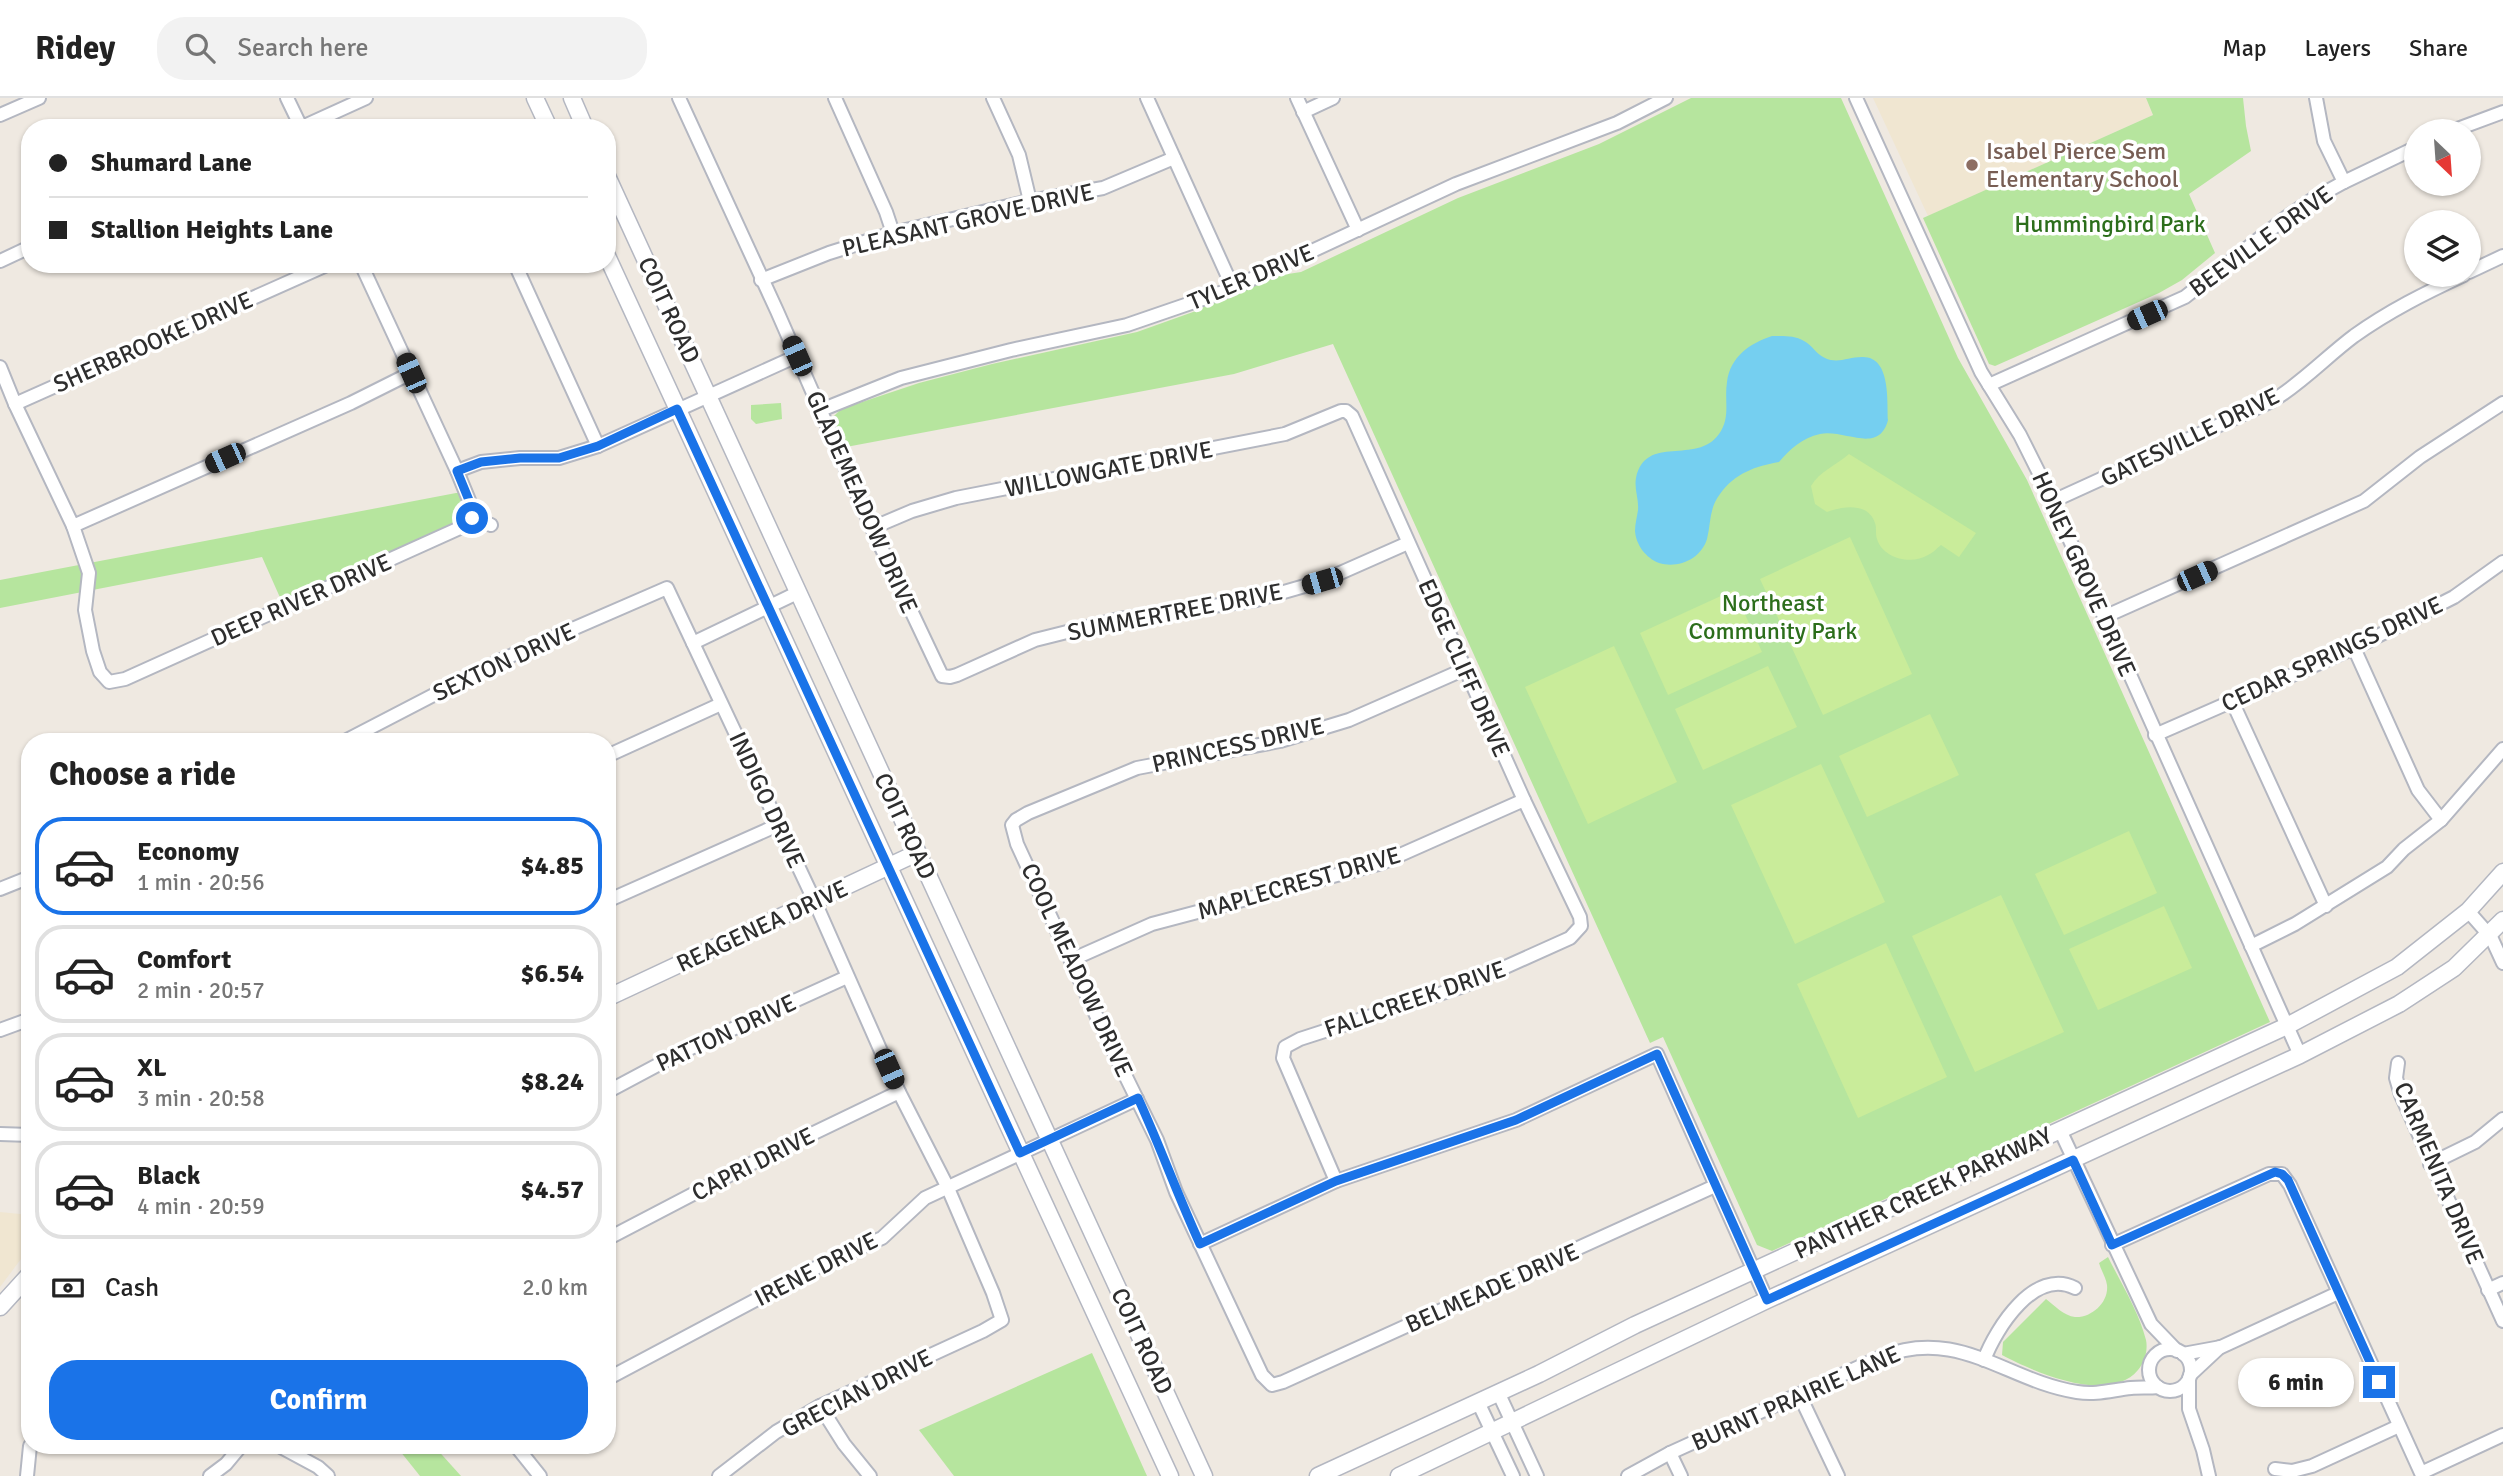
<!DOCTYPE html>
<meta charset="utf-8">
<style>
body{margin:0;font-family:Signika,sans-serif;background:#f2f2f2;color:#222;height:100vh;display:flex;flex-direction:column;font-size:26px;white-space:nowrap}
*{box-sizing:border-box;margin:0}
p{font-size:23px;color:#767676}
.icon{flex:none;width:38px;height:38px;fill:none;stroke:currentColor;stroke-width:2;stroke-linecap:round;stroke-linejoin:round}
.map{position:relative;flex:1;overflow:hidden}
.details{position:absolute;left:21px;top:635px;width:595px;height:721px;display:flex;flex-direction:column;background:#fff;border-radius:28px;box-shadow:0 2px 5px #0004}
.details>*{flex:none}
.banner{position:absolute;left:21px;top:21px;width:595px;height:154px;border-radius:28px;box-shadow:0 2px 5px #0004;display:grid;align-content:center;height:154px;padding:0 28px;background:#fff}
.needle{width:46px;rotate:155deg}
.fabs{position:absolute;left:2404px;top:21px;display:grid;gap:14px}
.fabs a{display:grid;place-items:center;width:77px;height:77px;border-radius:50%;background:#fff;box-shadow:0 2px 5px #0004;font-size:35px}
.end{position:absolute;width:32px;height:32px;margin:-16px;border:9px solid #1a73e8;background:#fff;box-shadow:0 0 0 4px #fff}
.from{border-radius:50%}
.bubble{position:absolute;height:49px;border-radius:24px;background:#fff;box-shadow:0 2px 5px #0004;font-size:23px;font-weight:700;line-height:49px;text-align:center}
.car{position:absolute;width:21px;height:42px;margin:-21px -10px;border-radius:9px;box-shadow:0 0 5px 2px #0007;background:linear-gradient(#222 24%,#8ab4d8 0 40%,#222 0 76%,#8ab4d8 0 86%,#222 0)}
.banner b{display:flex;align-items:center;gap:24px;height:66px;font-size:26px}
.banner b+b{border-top:2px solid #e0e0e0}
.banner i{width:18px;height:18px;background:#222}
ul{padding:0;list-style:none}
li{display:flex;align-items:center;gap:21px;height:98px;margin:0 14px 10px;padding:0 14px;border:4px solid #e0e0e0;border-radius:28px}
li div{flex:1}
li b{display:block;font-size:26px}
li em{font-style:normal;font-weight:700}
li.on{border-color:#1a73e8}
li>.icon{width:63px;height:63px;stroke-width:1.5}
h2{padding:0 28px;font-size:32px;line-height:84px}
.pay{display:flex;align-items:center;gap:18px;height:77px;padding:0 28px;font-size:26px}
.pay p{margin-inline-start:auto}
.button{display:flex;gap:14px;margin-top:auto;padding:14px 28px}
.button a{flex:1;height:80px;border-radius:28px;background:#1a73e8;color:#fff;font-size:28px;font-weight:700;line-height:80px;text-align:center}
header{display:flex;align-items:center;gap:42px;box-sizing:border-box;height:98px;padding:0 35px;background:#fff;border-bottom:2px solid #e0e0e0}
header strong{font-size:33px}
nav{display:flex;gap:38px;margin-inline-start:auto;font-size:24px}
.search{width:490px;height:63px;background:#f2f2f2;display:flex;align-items:center;gap:18px;box-sizing:border-box;padding:0 24px;border-radius:28px;color:#767676;font-size:26px}
.map>svg:first-child{display:block}
.education{fill:#f0e6d1}
.green{fill:#b6e59e}
.pitch{fill:#c9ec9a}
.water{fill:#75cff0}
.lines{fill:none;stroke-linecap:round;stroke-linejoin:round}
.street-casing{stroke:#b4b7c1;stroke-width:16}
.secondary-casing{stroke:#b4b7c1;stroke-width:19}
.street{stroke:#fff;stroke-width:12}
.secondary{stroke:#fff;stroke-width:16}
.route{stroke:#1a73e8;stroke-width:9}
.education-dot{fill:#8d6e63;stroke:#fff;stroke-width:2.5}
.labels{text-anchor:middle;dominant-baseline:central;stroke-width:7;stroke-linejoin:round;paint-order:stroke}
.education-label{font-size:24px;fill:#785e54;stroke:#fff;text-anchor:start}
.street-label{font-size:24px;fill:#2e2e2e;stroke:#fff}
.park-label{font-size:24px;fill:#2c6e1b;stroke:#fff}
</style>
<header>
<strong>Ridey</strong>
<div class="search"><svg class="icon" aria-label="search" viewBox="0 0 24 24"><circle cx="10" cy="10" r="6"/><path d="M15 15l6 6"/></svg>Search here</div>
<nav><a>Map</a><a>Layers</a><a>Share</a></nav>
</header>
<div class="map">
<svg width="2503" height="1378" viewBox="0 0 2503 1378">
<rect width="100%" height="100%" fill="#efe9e1"/>
<g class="education">
<path d="M1873,0H2146L2153,17L1928,118Z"/>
<path d="M0,1114L30,1117V1149L0,1189Z"/>
</g>
<g class="green">
<path d="M1691,0H1841L1958,260L2027,382L2270,924L1772,1153L1757,1147L1663,939L1650,945L1333,246L1234,276L846,349L833,319L841,311L919,285L992,266L1137,234L1193,214L1269,179L1301,174L1458,100L1599,46Z"/>
<path d="M2146,0H2243L2246,28L2251,53L2189,96L2215,155L2182,182L2159,195L1995,268L1989,266L1923,120L2153,17Z"/>
<path d="M781,305L782,321L756,326L751,321V307Z"/>
<path d="M456,395H459L466,411L465,420L463,422L282,504L262,459L0,510V482Z"/>
<path d="M2108,1159C2121,1185 2139,1214 2146,1242C2148,1252 2145,1264 2138,1272C2109,1307 2034,1274 2002,1257L2003,1244L2046,1201C2054,1207 2064,1218 2075,1219C2092,1220 2109,1204 2107,1187C2106,1180 2101,1172 2099,1165Z"/>
<path d="M1092,1255L1147,1378H954L919,1332Z"/>
<path d="M396,1348H434L461,1378H420Z"/>
</g>
<g class="pitch">
<path d="M1849,356L1976,435L1959,459L1941,447C1937,450 1933,455 1928,457C1912,467 1883,461 1877,441C1875,436 1877,430 1875,425C1868,404 1843,408 1827,414L1815,406L1811,388C1820,373 1835,368 1849,356Z"/>
<path d="M1850,439L1912,576L1823,617L1760,481Z"/>
<path d="M1734,492L1762,554L1668,597L1640,535Z"/>
<path d="M1614,548L1677,684L1588,726L1525,589Z"/>
<path d="M1768,568L1797,629L1703,672L1675,611Z"/>
<path d="M1930,616L1959,677L1867,719L1839,658Z"/>
<path d="M1821,666L1885,804L1795,846L1731,707Z"/>
<path d="M2129,733L2157,795L2064,837L2035,776Z"/>
<path d="M2001,797L2064,934L1975,974L1912,838Z"/>
<path d="M2164,808L2192,870L2098,912L2069,851Z"/>
<path d="M1886,845L1947,979L1858,1020L1797,886Z"/>
</g>
<path class="water" d="M1772,238C1783,238 1794,237 1804,243C1812,247 1816,256 1825,260C1838,266 1848,259 1862,259C1891,258 1887,303 1888,322C1879,357 1845,331 1820,336C1802,340 1790,351 1779,364C1756,368 1735,375 1720,396C1709,410 1711,425 1707,441C1701,461 1678,471 1659,465C1646,460 1636,447 1635,433C1635,426 1637,419 1638,412C1639,401 1634,391 1636,380C1646,335 1696,368 1719,336C1731,319 1724,303 1727,284C1730,259 1750,245 1772,238Z"/>
<g class="lines">
<defs>
<g id="street">
<path d="M287,0L301,29"/>
<path d="M679,0L777,213L872,430L942,578L950,579L957,577L1035,542L1119,521L1256,502L1322,483L1408,445"/>
<path d="M835,0L886,114L893,135"/>
<path d="M993,0L1019,57L1030,103"/>
<path d="M1147,0L1233,190"/>
<path d="M1297,0L1358,132"/>
<path d="M1856,0L1981,274L2020,337L2047,391L2300,957"/>
<path d="M2316,0L2324,43L2344,84"/>
<path d="M1303,14L1333,0"/>
<path d="M0,17L39,0"/>
<path d="M300,30L366,0"/>
<path d="M2452,33L2503,14"/>
<path d="M0,163L30,149"/>
<path d="M361,166L457,373L473,412L472,420"/>
<path d="M515,166L598,348"/>
<path d="M2469,174L2503,158"/>
<path d="M761,182L829,155L893,135L1030,103L1103,90L1174,60"/>
<path d="M0,269L15,306L73,428L89,475L85,512L93,553L100,574L109,584L125,581L462,429L472,420"/>
<path d="M1989,287L2185,199L2288,118L2313,101L2344,84L2417,49"/>
<path d="M15,306L329,166"/>
<path d="M821,312L901,280L1011,252L1127,227L1226,193L1456,86L1617,25L1666,0"/>
<path d="M457,373L481,364L520,360H559L598,348L797,258"/>
<path d="M2053,403L2272,303C2302,285 2326,259 2354,238C2389,213 2425,195 2464,177"/>
<path d="M472,420L491,427"/>
<path d="M73,428L351,305L411,275"/>
<path d="M872,430L912,413L956,400L1285,336L1341,313H1346L1352,318L1524,702L1580,819L1581,828L1570,840L1461,889L1300,941L1285,949L1283,960L1336,1083"/>
<path d="M2104,519L2364,403L2420,359L2503,305"/>
<path d="M693,545L797,495"/>
<path d="M2354,550L2418,692L2441,722"/>
<path d="M1465,571L1349,622L1280,643L1137,670L1028,715L1016,722L1012,727L1017,746L1102,930L1157,1042L1176,1094L1262,1277L1272,1287L1283,1284L1715,1088"/>
<path d="M2232,603L2326,808"/>
<path d="M2155,637L2354,550L2454,499L2503,464"/>
<path d="M343,644L501,562L667,490L815,804L899,994L947,1088L993,1195L1002,1222L983,1233L820,1308L776,1334L719,1378"/>
<path d="M607,658L721,606"/>
<path d="M0,791L30,779"/>
<path d="M607,803L778,727"/>
<path d="M2468,813L2491,839L2503,865"/>
<path d="M2251,848L2295,826L2387,769L2404,751L2441,722L2503,651"/>
<path d="M1071,862L1152,826L1382,765L1524,702"/>
<path d="M0,932L30,921"/>
<path d="M2398,965L2396,980L2401,997L2503,1223"/>
<path d="M607,994L682,954L847,879"/>
<path d="M2060,1032L2151,1226L2177,1253"/>
<path d="M0,1036L30,1037"/>
<path d="M2430,1066L2475,1044L2503,1021"/>
<path d="M607,1141L764,1059L899,994"/>
<path d="M1200,1146L1336,1083L1516,1022L1657,956L1767,1202"/>
<path d="M2112,1147L2269,1076H2282L2290,1087L2421,1375L2503,1337"/>
<path d="M2488,1192L2503,1185"/>
<circle cx="2170" cy="1272" r="21"/>
<path d="M2183,1256L2221,1249L2338,1195"/>
<path d="M1984,1262C1996,1230 2035,1169 2075,1190"/>
<path d="M2190,1277L2220,1249"/>
<path d="M2189,1280V1311L2203,1352L2209,1378"/>
<path d="M607,1281L825,1165L882,1140L925,1100L1137,1001"/>
<path d="M1498,1294L1537,1378"/>
<path d="M1799,1296L1838,1378"/>
<path d="M1478,1304L1513,1378"/>
<path d="M820,1308L844,1346L870,1378"/>
<path d="M279,1348L318,1369L328,1378"/>
<path d="M516,1348L540,1378"/>
<path d="M1670,1355L1681,1378"/>
<path d="M2275,1371L2292,1373L2312,1368L2399,1328"/>
<path d="M27,1378L30,1348"/>
<path d="M210,1378L226,1366L241,1348"/>
<path d="M1628,1378L1670,1355L1881,1259C1959,1228 2006,1283 2077,1294C2097,1297 2112,1292 2131,1290C2139,1289 2149,1290 2158,1289"/>
</g>
<g id="secondary">
<path d="M535,0L549,30"/>
<path d="M572,0L585,30"/>
<path d="M607,78L1204,1378"/>
<path d="M607,158L1170,1378"/>
<path d="M607,900L917,755"/>
<path d="M0,1209L30,1176"/>
<path d="M1318,1378L1539,1276L1635,1227L2287,928L2397,869L2468,813L2503,774"/>
<path d="M1399,1378L1767,1202L2300,957L2399,906L2454,870L2503,822"/>
</g>
</defs>
<use href="#street" class="street-casing"/>
<use href="#secondary" class="secondary-casing"/>
<use href="#street" class="street"/>
<use href="#secondary" class="secondary"/>
</g>
<g class="lines">
<path class="route" d="M472,420L473,412L457,373L481,364L520,360H559L598,348L677,311L1020,1055L1138,1000C1160,1048 1178,1098 1200,1146L1336,1083L1516,1022L1657,956L1767,1202L2073,1062L2112,1147L2275,1074L2282,1076L2288,1082L2379,1284"/>
</g>
<circle class="education-dot" cx="1972" cy="67" r="7"/>
<g class="labels">
<g class="education-label">
<text x="1986" y="53">Isabel Pierce Sem<tspan x="1986" dy="28">Elementary School</tspan></text>
</g>
<g class="street-label">
<text transform="translate(968 122) rotate(-13)">PLEASANT GROVE DRIVE</text>
<text transform="translate(2261 143) rotate(-36)">BEEVILLE DRIVE</text>
<text transform="translate(1251 179) rotate(-23)">TYLER DRIVE</text>
<text transform="translate(669 212) rotate(65)">COIT ROAD</text>
<text transform="translate(153 244) rotate(-24)">SHERBROOKE DRIVE</text>
<text transform="translate(2190 339) rotate(-26)">GATESVILLE DRIVE</text>
<text transform="translate(1109 371) rotate(-11)">WILLOWGATE DRIVE</text>
<text transform="translate(862 404) rotate(66)">GLADEMEADOW DRIVE</text>
<text transform="translate(2084 476) rotate(66)">HONEY GROVE DRIVE</text>
<text transform="translate(301 502) rotate(-24)">DEEP RIVER DRIVE</text>
<text transform="translate(1175 514) rotate(-11)">SUMMERTREE DRIVE</text>
<text transform="translate(2332 556) rotate(-25)">CEDAR SPRINGS DRIVE</text>
<text transform="translate(504 564) rotate(-25)">SEXTON DRIVE</text>
<text transform="translate(1464 570) rotate(66)">EDGE CLIFF DRIVE</text>
<text transform="translate(1238 647) rotate(-13)">PRINCESS DRIVE</text>
<text transform="translate(767 702) rotate(65)">INDIGO DRIVE</text>
<text transform="translate(905 728) rotate(65)">COIT ROAD</text>
<text transform="translate(1299 785) rotate(-16)">MAPLECREST DRIVE</text>
<text transform="translate(762 828) rotate(-25)">REAGENEA DRIVE</text>
<text transform="translate(1077 872) rotate(65)">COOL MEADOW DRIVE</text>
<text transform="translate(1415 901) rotate(-19)">FALLCREEK DRIVE</text>
<text transform="translate(726 935) rotate(-25)">PATTON DRIVE</text>
<text transform="translate(753 1066) rotate(-27)">CAPRI DRIVE</text>
<text transform="translate(2439 1075) rotate(67)">CARMENITA DRIVE</text>
<text transform="translate(1923 1095) rotate(-25)">PANTHER CREEK PARKWAY</text>
<text transform="translate(816 1171) rotate(-27)">IRENE DRIVE</text>
<text transform="translate(1492 1190) rotate(-24)">BELMEADE DRIVE</text>
<text transform="translate(1142 1243) rotate(65)">COIT ROAD</text>
<text transform="translate(857 1295) rotate(-27)">GRECIAN DRIVE</text>
<text transform="translate(1796 1300) rotate(-24)">BURNT PRAIRIE LANE</text>
</g>
<g class="park-label">
<text x="2110" y="126">Hummingbird Park</text>
<text x="1773" y="505">Northeast<tspan x="1773" dy="28">Community Park</tspan></text>
</g>
</g>
</svg>
<div class="fabs">
<a><svg class="needle" viewBox="-14 -14 28 28"><path d="M0-13l5 13h-10z" fill="#e53935"/><path d="M0 13l5-13h-10z" fill="#767676"/></svg></a>
<a><svg class="icon" aria-label="layers" viewBox="0 0 24 24"><path d="M12 4l9 5-9 5-9-5zM3 14l9 5 9-5"/></svg></a>
</div>
<i class="end from" style="left:472px;top:420px"></i>
<i class="end" style="left:2379px;top:1284px"></i>
<div class="bubble" style="left:2238px;top:1260px;width:116px">6 min</div>
<i class="car" style="left:2147px;top:217px;rotate:246deg"></i>
<i class="car" style="left:797px;top:258px;rotate:336deg"></i>
<i class="car" style="left:411px;top:275px;rotate:336deg"></i>
<i class="car" style="left:225px;top:360px;rotate:246deg"></i>
<i class="car" style="left:2197px;top:478px;rotate:66deg"></i>
<i class="car" style="left:1322px;top:483px;rotate:254deg"></i>
<i class="car" style="left:889px;top:971px;rotate:156deg"></i>
<div class="banner">
<b><i class="from"></i>Shumard Lane</b>
<b><i></i>Stallion Heights Lane</b>
</div>
<section class="details">
<h2>Choose a ride</h2>
<ul>
<li class="on"><svg class="icon" aria-label="car" viewBox="0 0 24 24"><path d="M5 17H2v-5l4-1 3-4h7l3 4 3 1v5h-3M9 17h6M6 11h13"/><circle cx="7" cy="17" r="2"/><circle cx="17" cy="17" r="2"/></svg><div><b>Economy</b><p>1 min · 20:56</p></div><em>$4.85</em></li>
<li><svg class="icon" aria-label="car" viewBox="0 0 24 24"><path d="M5 17H2v-5l4-1 3-4h7l3 4 3 1v5h-3M9 17h6M6 11h13"/><circle cx="7" cy="17" r="2"/><circle cx="17" cy="17" r="2"/></svg><div><b>Comfort</b><p>2 min · 20:57</p></div><em>$6.54</em></li>
<li><svg class="icon" aria-label="car" viewBox="0 0 24 24"><path d="M5 17H2v-5l4-1 3-4h7l3 4 3 1v5h-3M9 17h6M6 11h13"/><circle cx="7" cy="17" r="2"/><circle cx="17" cy="17" r="2"/></svg><div><b>XL</b><p>3 min · 20:58</p></div><em>$8.24</em></li>
<li><svg class="icon" aria-label="car" viewBox="0 0 24 24"><path d="M5 17H2v-5l4-1 3-4h7l3 4 3 1v5h-3M9 17h6M6 11h13"/><circle cx="7" cy="17" r="2"/><circle cx="17" cy="17" r="2"/></svg><div><b>Black</b><p>4 min · 20:59</p></div><em>$4.57</em></li>
</ul>
<div class="pay"><svg class="icon" aria-label="cash" viewBox="0 0 24 24"><path d="M3 7h18v10H3z"/><circle cx="12" cy="12" r="2"/></svg>Cash<p>2.0 km</p></div>
<div class="button"><a>Confirm</a></div>
</section>
</div>
